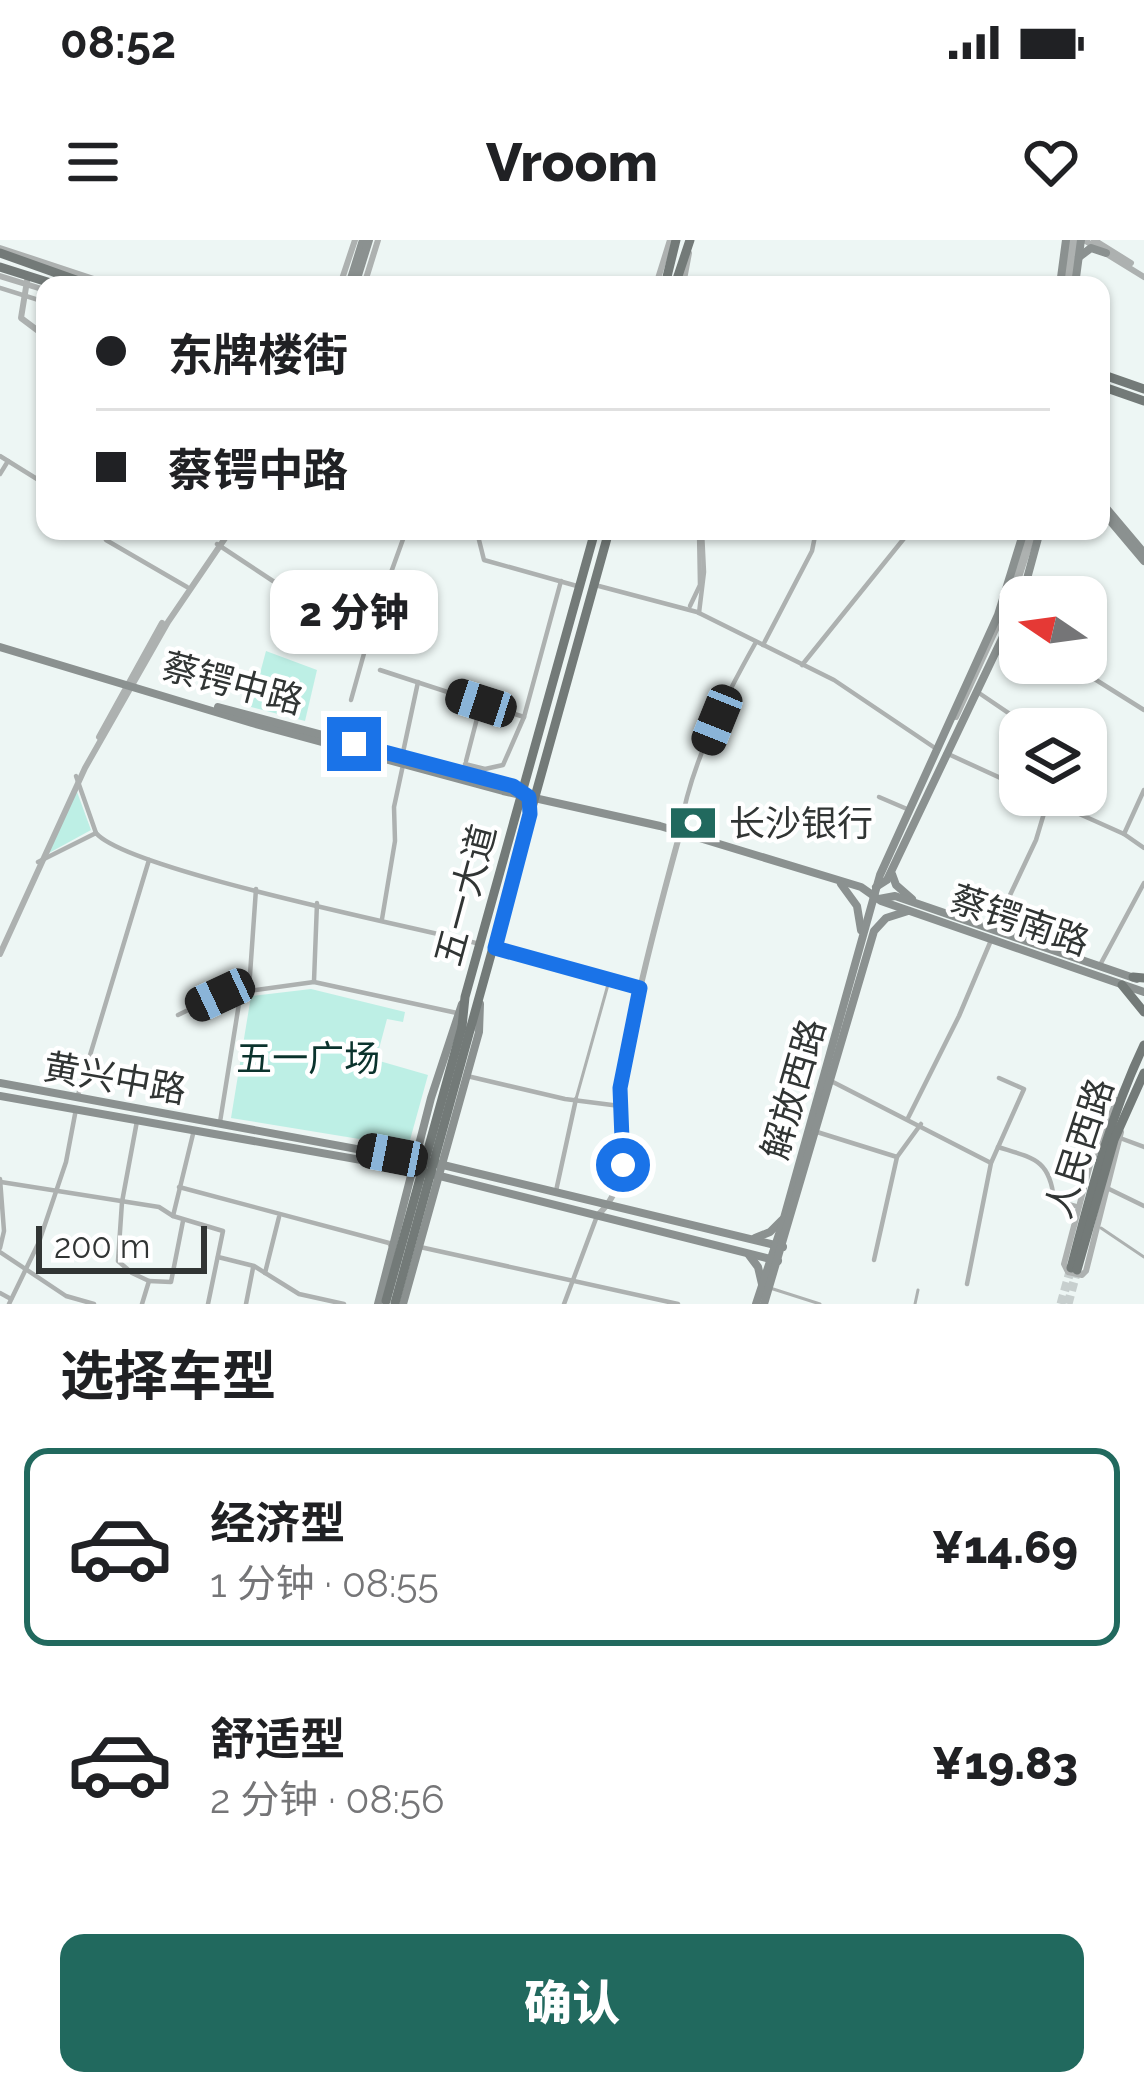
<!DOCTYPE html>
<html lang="zh">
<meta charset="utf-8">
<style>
body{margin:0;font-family:Raleway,"Noto Sans SC",sans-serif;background:#f6f6f6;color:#202124;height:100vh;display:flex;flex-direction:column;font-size:45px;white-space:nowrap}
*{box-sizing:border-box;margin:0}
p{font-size:39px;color:#757577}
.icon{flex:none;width:66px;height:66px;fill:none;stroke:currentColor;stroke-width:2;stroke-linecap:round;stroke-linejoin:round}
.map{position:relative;height:1064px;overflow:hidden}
.drawer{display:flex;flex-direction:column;background:#fff;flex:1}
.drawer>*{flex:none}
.top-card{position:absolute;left:36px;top:36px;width:1074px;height:264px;border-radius:24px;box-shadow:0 3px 9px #0004;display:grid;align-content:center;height:264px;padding:0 60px;background:#fff}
.needle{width:78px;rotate:283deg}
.tools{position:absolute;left:999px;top:336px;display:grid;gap:24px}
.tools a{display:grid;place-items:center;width:108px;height:108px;border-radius:24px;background:#fff;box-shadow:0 3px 9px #0004;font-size:60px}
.scale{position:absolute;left:36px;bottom:30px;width:171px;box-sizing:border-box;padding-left:12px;border:6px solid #313534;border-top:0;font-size:33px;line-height:42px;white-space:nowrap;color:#313534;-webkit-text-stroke:9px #fff;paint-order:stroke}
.end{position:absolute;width:54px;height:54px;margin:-27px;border:15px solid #1a73e8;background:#fff;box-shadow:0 0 0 6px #fff}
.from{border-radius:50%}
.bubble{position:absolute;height:84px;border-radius:24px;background:#fff;box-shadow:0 3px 9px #0004;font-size:39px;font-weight:800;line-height:84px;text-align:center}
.car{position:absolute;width:36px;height:72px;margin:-36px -18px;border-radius:15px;box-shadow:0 0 9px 3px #0007;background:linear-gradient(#222 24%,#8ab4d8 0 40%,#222 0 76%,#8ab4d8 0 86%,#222 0)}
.top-card b{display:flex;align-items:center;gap:42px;height:114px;font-size:45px}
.top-card b+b{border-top:3px solid #e0e0e0}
.top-card i{width:30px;height:30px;background:#202124}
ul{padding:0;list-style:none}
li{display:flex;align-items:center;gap:36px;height:198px;margin:0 24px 18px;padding:0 36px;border:6px solid transparent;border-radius:24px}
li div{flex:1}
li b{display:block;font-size:45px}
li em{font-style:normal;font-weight:800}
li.active{border-color:#21695e}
li>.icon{width:108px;height:108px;stroke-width:1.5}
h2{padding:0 60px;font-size:54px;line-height:144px}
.button{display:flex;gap:24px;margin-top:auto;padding:24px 60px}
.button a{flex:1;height:138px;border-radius:24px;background:#21695e;color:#fff;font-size:48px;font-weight:800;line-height:138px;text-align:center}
.status{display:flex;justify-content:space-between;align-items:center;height:84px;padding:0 60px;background:#fff;direction:ltr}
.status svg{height:33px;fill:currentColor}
header{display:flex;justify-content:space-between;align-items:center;height:156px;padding:0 60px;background:#fff;font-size:54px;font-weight:800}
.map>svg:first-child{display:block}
.green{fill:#bdefe5}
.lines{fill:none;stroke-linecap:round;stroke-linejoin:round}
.primary-tunnel{stroke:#c7cfce;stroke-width:9;stroke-dasharray:9 4.5;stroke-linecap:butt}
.pedestrian{stroke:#adb1b0;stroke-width:3}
.minor{stroke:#adb1b0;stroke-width:4.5}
.tertiary{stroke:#adb1b0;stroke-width:6}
.secondary{stroke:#8b9190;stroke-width:8}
.primary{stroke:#737a78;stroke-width:9}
.primary-bridge{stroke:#737a78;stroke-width:9}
.route{stroke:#1a73e8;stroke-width:15}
.labels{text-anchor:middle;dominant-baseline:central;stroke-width:9;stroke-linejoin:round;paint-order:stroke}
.street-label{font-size:36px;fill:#313534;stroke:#fff}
.poi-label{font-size:36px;fill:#313534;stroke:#fff;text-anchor:start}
.park-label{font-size:36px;fill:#0b332d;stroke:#fff}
</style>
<div class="status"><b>08:52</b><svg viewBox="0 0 49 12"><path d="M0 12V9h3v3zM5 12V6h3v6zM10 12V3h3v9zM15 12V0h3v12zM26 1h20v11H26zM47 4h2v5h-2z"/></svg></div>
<header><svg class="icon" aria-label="menu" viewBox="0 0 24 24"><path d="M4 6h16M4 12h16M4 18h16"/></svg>Vroom<svg class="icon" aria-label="heart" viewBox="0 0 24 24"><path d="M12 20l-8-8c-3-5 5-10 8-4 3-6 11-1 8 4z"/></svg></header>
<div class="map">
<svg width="1144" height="1064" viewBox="0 0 1144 1064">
<rect width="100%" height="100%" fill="#edf6f4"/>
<g class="green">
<path d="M266,411L317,430L305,481L251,467Z"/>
<path d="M76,549L91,590L49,613Z"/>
<path d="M311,749L405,772L403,782L387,779L376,820L428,835L410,900L402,906L231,878L251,756Z"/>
</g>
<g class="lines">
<g class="primary-tunnel">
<path d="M1061,1064L1071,1028"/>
<path d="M1068,1064L1077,1030"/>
</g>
<g class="pedestrian">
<path d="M576,859L609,741"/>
<path d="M1101,988L1144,1017"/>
<path d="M770,1048L820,1064"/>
<path d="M915,1064L918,1050"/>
</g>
<g class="minor">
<path d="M0,48L45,62"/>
<path d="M0,216L45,244"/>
<path d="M0,234L8,221"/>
<path d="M101,291L106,300L187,347"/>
<path d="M477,292L484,320L577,346"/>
<path d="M217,304L279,345L319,359L344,378L372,385"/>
<path d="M595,345L697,372L834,440L938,510"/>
<path d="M690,366L700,345L699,291"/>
<path d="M699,373L704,332L702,291"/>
<path d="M1010,387L1020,393"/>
<path d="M763,405L812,311L816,291"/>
<path d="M1069,423L1144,470"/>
<path d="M802,425L910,291"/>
<path d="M380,430L524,477"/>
<path d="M979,453L1032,489"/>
<path d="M351,460L372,385L406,291"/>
<path d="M946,513L1020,547"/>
<path d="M402,517L418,442"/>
<path d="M466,521L481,463"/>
<path d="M465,524L485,529L503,525L524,477L561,341"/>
<path d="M76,536L96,593"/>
<path d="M1037,555L1124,594L1144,608"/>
<path d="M879,557L907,569"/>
<path d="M680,590C690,525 724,459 756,402"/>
<path d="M1124,594L1144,550"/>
<path d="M38,622L96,593C127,630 415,687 480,704"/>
<path d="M382,679L395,601L394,567L403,525"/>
<path d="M994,689L1036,600L1048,560"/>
<path d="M495,708L640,748"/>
<path d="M1100,725L1144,643"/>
<path d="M314,741L317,663"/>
<path d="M249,749L256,649"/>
<path d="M178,775L219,755L314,742L457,773"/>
<path d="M467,836L565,859L620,866"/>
<path d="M831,841L991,923"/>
<path d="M78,855L149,620"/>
<path d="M908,878L959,776L992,698"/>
<path d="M137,881L122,962L118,1021L132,1033L149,1041L142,1064"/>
<path d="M220,882L241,751"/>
<path d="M817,892L897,917"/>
<path d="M1120,898L1144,907"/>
<path d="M998,907C1033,918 1050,919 1054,960L1079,967"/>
<path d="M0,939L4,991L0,1008"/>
<path d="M1,942L159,967L173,976L223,991L208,1064"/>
<path d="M179,947L389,1003L392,1008"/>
<path d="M1107,948L1144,966"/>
<path d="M556,951L576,859"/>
<path d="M173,976L194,890"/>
<path d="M420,1007L678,1064"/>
<path d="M0,1012L66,1056L94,1064"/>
<path d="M218,1017L254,1026L299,1054L344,1064"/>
<path d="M874,1020L897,917L921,884"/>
<path d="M265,1033L279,977"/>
<path d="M149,1041L171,1042L183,981"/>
<path d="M967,1044L991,923L1024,849L999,838"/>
<path d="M0,1053L11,1059"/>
<path d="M9,1064L39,1002L66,922L76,869"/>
<path d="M246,1064L253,1028"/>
<path d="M564,1064L597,976"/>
</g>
<g class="tertiary">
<path d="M1084,0L1144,37"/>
<path d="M1094,0L1131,23"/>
<path d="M0,8L112,45"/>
<path d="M28,35L21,78L45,96"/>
<path d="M0,36L45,50"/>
<path d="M340,45L355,0"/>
<path d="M364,45L378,0"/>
<path d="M656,45L670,0"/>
<path d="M683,45L689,13"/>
<path d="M1065,45L1071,0"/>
<path d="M1070,45L1076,0"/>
<path d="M466,291H492"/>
<path d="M1002,390L1034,291"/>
<path d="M956,477L1010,359L1029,291"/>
<path d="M99,497L162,383"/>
<path d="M0,714L85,528L168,382L230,291"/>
<path d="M1117,860L1090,925L1064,1024L1068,1032L1082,1035L1086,1031L1121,892"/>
<path d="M597,976C634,941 620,899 620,854C621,830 628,805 633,781C646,718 663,655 680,593"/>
</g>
<g class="secondary">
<path d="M1079,17L1091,8L1106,13"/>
<path d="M349,45L363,0"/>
<path d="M355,45L369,0"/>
<path d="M1060,45L1066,0"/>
<path d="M1075,45L1081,0"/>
<path d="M1101,262L1144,313"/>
<path d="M1101,270L1144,321"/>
<path d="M1022,357L1040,291"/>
<path d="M0,407L252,483L503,551L660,586L861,647L881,661L1144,752"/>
<path d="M218,467L513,546L526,554"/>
<path d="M892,634L896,645L912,659"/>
<path d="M841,644L857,666L861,690"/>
<path d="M876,647L887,640L1020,361"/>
<path d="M879,659L895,656L1137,739"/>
<path d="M0,843L443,925L783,1007"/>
<path d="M0,856L412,929L778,1021"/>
<path d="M755,998L770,992L782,980"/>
<path d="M749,1015L758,1027L762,1044"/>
<path d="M378,1064L431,858L462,764"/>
<path d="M403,1064L479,792L480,764"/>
<path d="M756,1064L782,985L880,635L998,375L1024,291"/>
<path d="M764,1064L874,691L886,678L908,671"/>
</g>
<g class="primary">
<path d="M0,13L90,45"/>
<path d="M0,27L57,45"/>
<path d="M665,45L676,0"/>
<path d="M675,45L690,0"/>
<path d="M1101,134L1144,149"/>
<path d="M1101,146L1144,161"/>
<path d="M1133,737L1144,738"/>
<path d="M1122,745L1144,772"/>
<path d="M462,787L465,757L595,291"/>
<path d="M470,790L609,291"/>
<path d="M1071,1028C1091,952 1110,876 1144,805"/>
<path d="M1077,1030L1114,900L1144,833"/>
</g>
<g class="primary-bridge">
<path d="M386,1061L462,787"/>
<path d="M395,1063L470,790"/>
</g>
</g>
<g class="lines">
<path class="route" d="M354,504L513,546L529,557L530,574L495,708L640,748L620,848L623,925"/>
</g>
<defs>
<symbol id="bank-bare" viewBox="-9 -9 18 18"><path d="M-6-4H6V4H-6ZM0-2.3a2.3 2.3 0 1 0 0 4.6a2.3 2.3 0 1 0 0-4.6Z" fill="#21695e" stroke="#fff" stroke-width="2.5" paint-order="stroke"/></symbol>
</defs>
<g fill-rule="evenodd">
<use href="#bank-bare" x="660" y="550" width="66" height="66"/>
</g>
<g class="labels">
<g class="street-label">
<text transform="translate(233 443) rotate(15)">蔡锷中路</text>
<text transform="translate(465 655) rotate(-75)">五一大道</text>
<text transform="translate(1020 680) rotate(19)">蔡锷南路</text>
<text transform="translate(115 838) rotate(10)">黄兴中路</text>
<text transform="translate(793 849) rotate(-74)">解放西路</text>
<text transform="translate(1079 908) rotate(-72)">人民西路</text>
</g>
<g class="poi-label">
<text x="729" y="583">长沙银行</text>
</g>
<g class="park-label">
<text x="308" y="818">五一广场</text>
</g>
</g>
</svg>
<div class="tools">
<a><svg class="needle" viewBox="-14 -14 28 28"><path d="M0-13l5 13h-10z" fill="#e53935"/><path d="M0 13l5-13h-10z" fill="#757577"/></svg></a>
<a><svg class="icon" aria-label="layers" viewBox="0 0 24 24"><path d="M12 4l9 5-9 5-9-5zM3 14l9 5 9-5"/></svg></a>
</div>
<div class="scale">200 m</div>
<i class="end from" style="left:623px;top:925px"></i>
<i class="end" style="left:354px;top:504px"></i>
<div class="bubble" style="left:270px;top:330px;width:168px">2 分钟</div>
<i class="car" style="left:481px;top:463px;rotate:288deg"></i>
<i class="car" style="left:717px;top:480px;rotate:202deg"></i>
<i class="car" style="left:220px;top:755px;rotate:245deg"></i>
<i class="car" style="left:392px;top:915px;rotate:281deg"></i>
<div class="top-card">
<b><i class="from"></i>东牌楼街</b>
<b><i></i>蔡锷中路</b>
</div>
</div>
<section class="drawer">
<h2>选择车型</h2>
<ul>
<li class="active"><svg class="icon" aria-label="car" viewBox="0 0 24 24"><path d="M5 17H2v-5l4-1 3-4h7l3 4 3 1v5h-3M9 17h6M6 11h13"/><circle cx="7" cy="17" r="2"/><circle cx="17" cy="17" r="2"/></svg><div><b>经济型</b><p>1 分钟 · 08:55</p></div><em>¥14.69</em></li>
<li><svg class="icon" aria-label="car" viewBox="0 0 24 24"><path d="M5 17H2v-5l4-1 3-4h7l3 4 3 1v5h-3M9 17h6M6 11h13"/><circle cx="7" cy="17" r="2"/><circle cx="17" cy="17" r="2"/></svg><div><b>舒适型</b><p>2 分钟 · 08:56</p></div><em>¥19.83</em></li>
</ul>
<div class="button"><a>确认</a></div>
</section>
